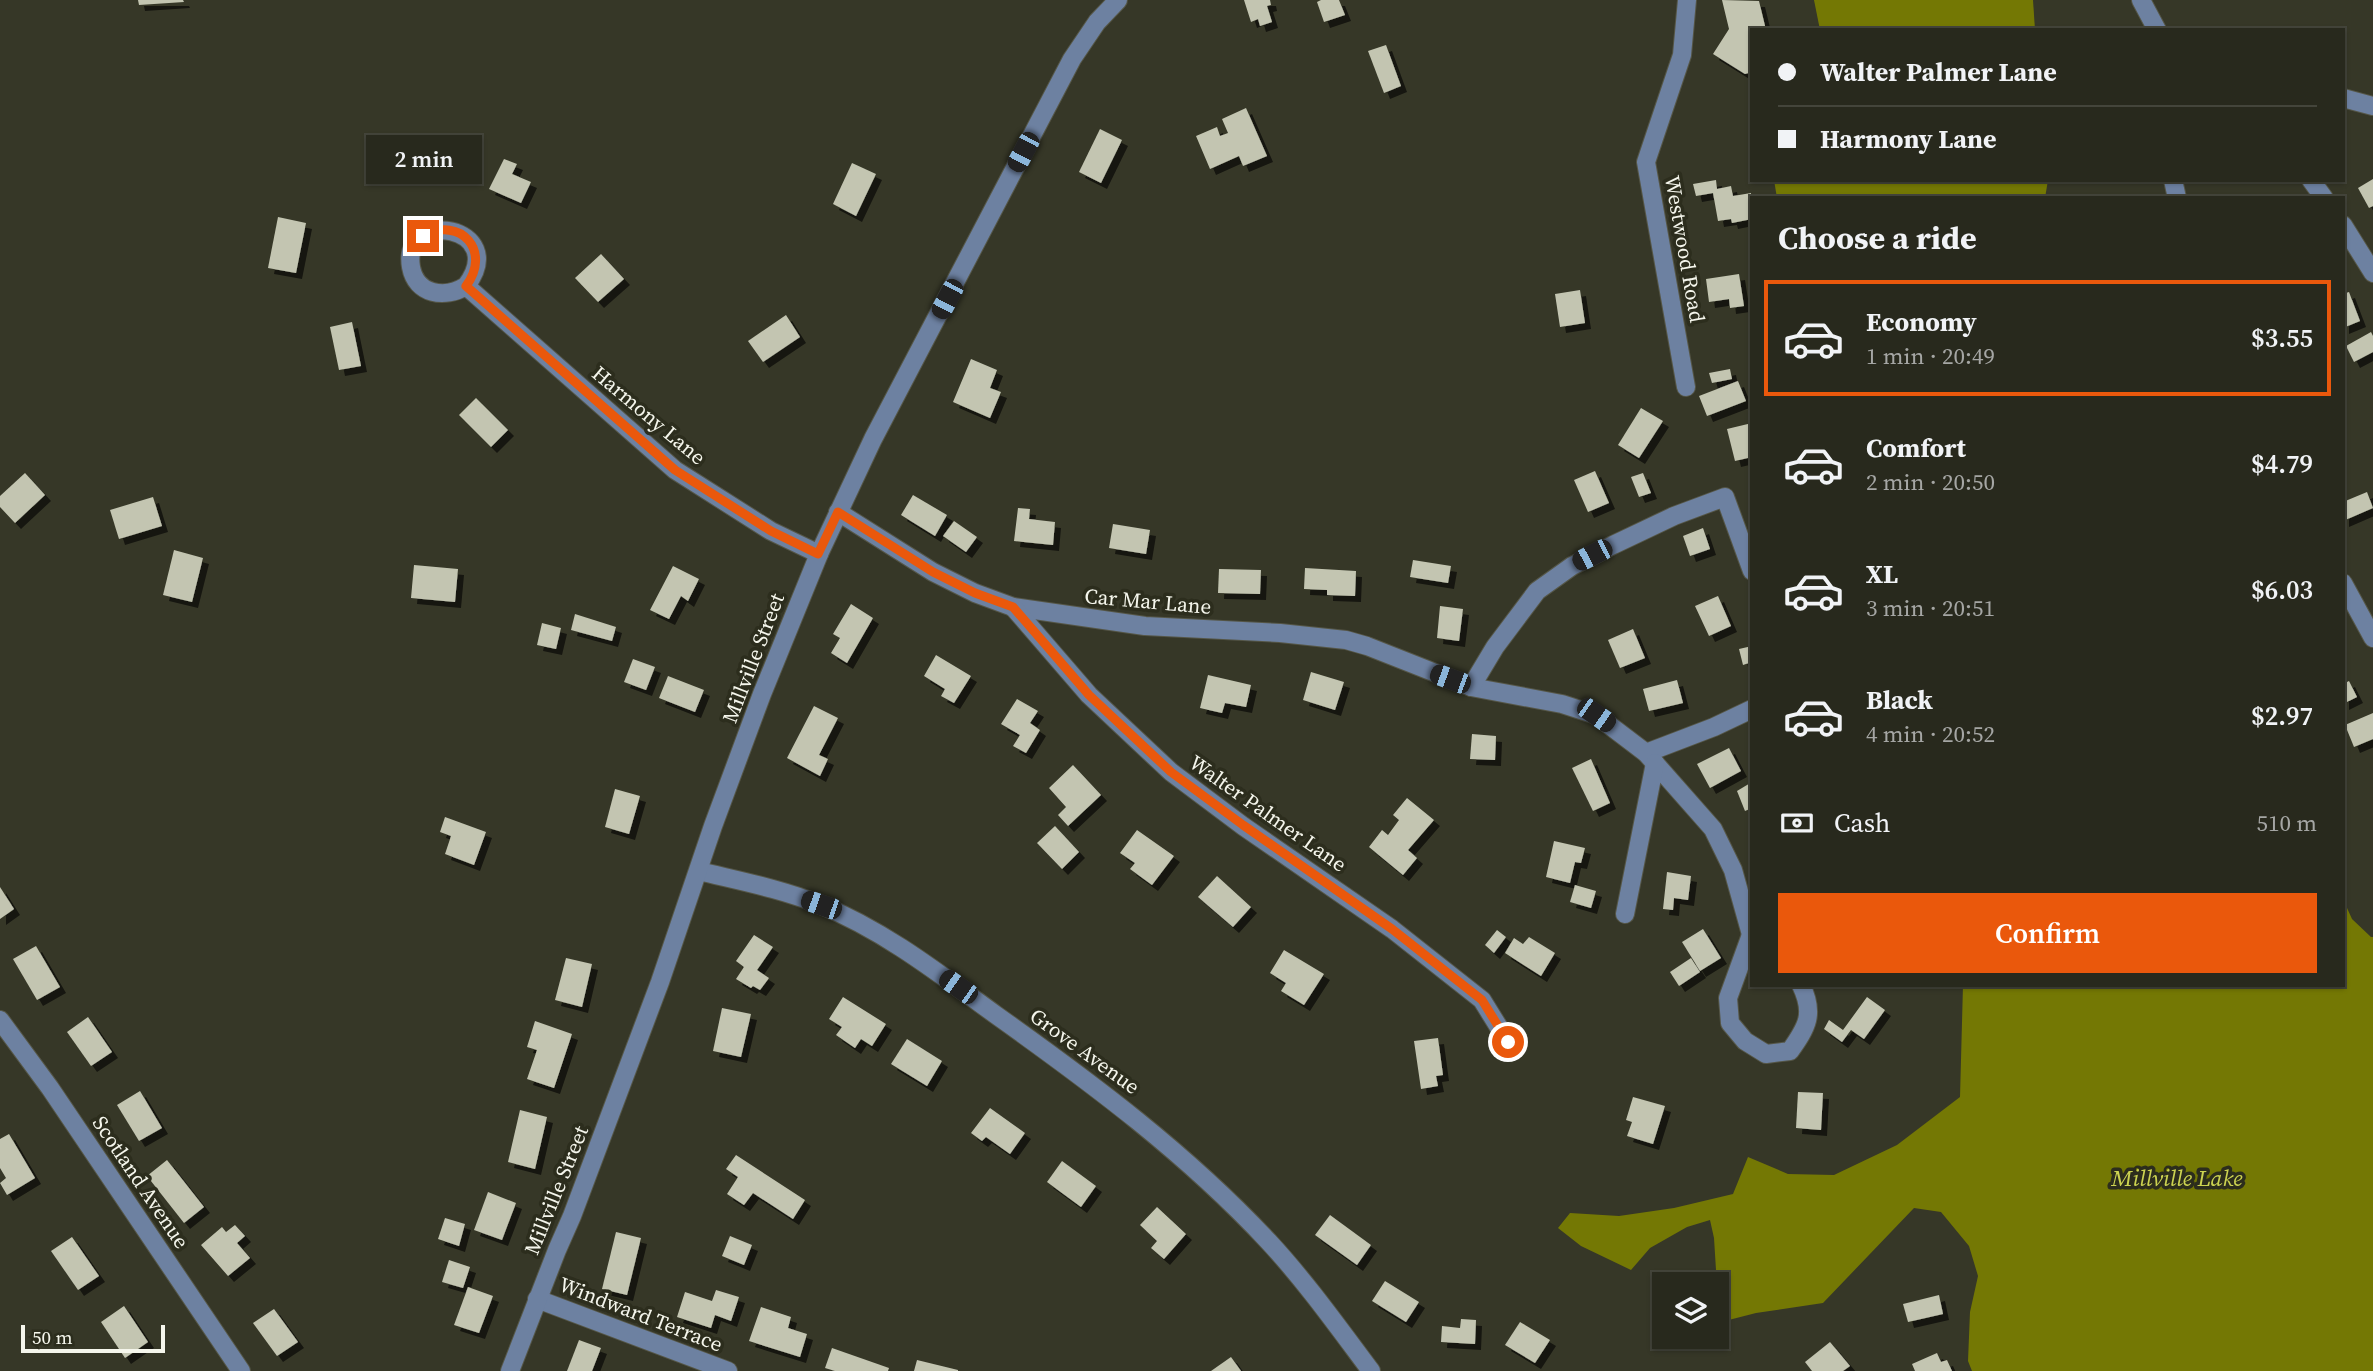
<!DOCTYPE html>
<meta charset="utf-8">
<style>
body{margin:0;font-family:"Source Serif 4",serif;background:#303126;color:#f1f3f6;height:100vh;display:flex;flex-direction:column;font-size:26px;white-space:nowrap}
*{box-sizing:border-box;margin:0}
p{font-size:23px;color:#a5a6a4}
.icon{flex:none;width:38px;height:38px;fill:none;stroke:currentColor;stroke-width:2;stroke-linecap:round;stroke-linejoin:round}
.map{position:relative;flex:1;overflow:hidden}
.panel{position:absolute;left:1750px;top:196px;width:595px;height:791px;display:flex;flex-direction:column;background:#28291d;border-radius:0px;box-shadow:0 2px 5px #0004,0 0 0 2px #44453b}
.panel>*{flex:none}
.top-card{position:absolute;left:1750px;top:28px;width:595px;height:154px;border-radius:0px;box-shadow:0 2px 5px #0004,0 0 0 2px #44453b;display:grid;align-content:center;height:154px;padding:0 28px;background:#28291d}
.controls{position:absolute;left:1652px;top:1272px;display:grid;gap:14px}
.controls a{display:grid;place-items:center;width:77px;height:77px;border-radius:0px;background:#28291d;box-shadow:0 2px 5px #0004,0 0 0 2px #44453b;font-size:35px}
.scale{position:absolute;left:21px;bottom:18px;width:144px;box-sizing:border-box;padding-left:7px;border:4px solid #f5f6ec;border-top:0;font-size:19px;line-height:24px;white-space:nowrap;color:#f5f6ec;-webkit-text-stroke:5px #2c2d1d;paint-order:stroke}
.end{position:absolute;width:32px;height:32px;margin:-16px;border:9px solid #ea580c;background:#fff;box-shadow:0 0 0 4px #fff}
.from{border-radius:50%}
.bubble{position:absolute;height:49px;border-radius:0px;background:#28291d;box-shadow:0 2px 5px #0004,0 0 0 2px #44453b;font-size:23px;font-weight:600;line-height:49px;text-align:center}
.car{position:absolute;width:21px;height:42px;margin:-21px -10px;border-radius:9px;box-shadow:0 0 5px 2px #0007;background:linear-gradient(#222 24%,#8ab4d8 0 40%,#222 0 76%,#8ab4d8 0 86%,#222 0)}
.top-card b{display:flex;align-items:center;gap:24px;height:66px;font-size:26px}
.top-card b+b{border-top:2px solid #44453b}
.top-card i{width:18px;height:18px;background:#f1f3f6}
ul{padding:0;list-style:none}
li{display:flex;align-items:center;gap:21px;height:116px;margin:0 14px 10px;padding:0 14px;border:4px solid transparent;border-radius:0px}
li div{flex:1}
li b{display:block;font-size:26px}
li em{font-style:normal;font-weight:600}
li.selected{border-color:#ea580c}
li>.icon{width:63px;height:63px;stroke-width:1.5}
h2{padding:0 28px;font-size:32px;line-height:84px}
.pay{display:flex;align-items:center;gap:18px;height:77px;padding:0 28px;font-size:26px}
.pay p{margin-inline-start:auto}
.action{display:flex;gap:14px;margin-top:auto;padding:14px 28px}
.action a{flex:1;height:80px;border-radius:0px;background:#ea580c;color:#fff;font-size:28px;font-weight:600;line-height:80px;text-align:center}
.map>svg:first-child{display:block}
.water{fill:#747804}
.building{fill:#c3c5b1;filter:url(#shadow)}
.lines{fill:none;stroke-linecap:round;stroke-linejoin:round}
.minor-casing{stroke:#555647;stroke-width:20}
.minor{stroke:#6d81a1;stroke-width:18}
.route{stroke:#ea580c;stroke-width:9}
.labels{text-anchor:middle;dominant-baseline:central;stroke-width:7;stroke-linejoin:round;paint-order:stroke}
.street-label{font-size:21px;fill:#f5f6ec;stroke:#2c2d1d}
.water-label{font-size:23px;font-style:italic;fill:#ccd351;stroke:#2c2d1d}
</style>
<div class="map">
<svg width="2373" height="1371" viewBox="0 0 2373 1371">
<defs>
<filter id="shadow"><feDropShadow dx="6" dy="6" stdDeviation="0" flood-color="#0009"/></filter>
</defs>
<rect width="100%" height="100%" fill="#363727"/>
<g class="water">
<path d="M1814,0H2033L2035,30H1820Z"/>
<path d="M1774,180H2048L2045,198H1777Z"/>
<path d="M2343,899L2352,919L2371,937H2373V1371H1972L1968,1361L1970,1312L1978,1276L1969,1246L1941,1212L1914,1208L1823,1303L1756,1313L1717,1323L1718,1302L1714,1238L1710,1220L1687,1227L1650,1248L1631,1270L1581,1246L1558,1228L1570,1213L1619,1216L1674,1208L1733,1194L1748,1157L1788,1174L1834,1175L1897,1145L1960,1097L1963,985H2343Z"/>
</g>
<g class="building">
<path d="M138,0H183L184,2L139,5Z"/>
<path d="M1244,0H1270L1271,5L1267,6L1272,22L1260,26L1258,19L1251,22Z"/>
<path d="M1321,0H1339L1345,15L1324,22L1317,2Z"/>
<path d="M1722,0L1759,1L1766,30H1752V72L1745,74L1713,54L1729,29Z"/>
<path d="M1386,45L1401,86L1384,93L1368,51Z"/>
<path d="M1246,108L1267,156L1243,166L1239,156L1210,169L1196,136L1217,127L1220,136L1228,133L1222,119Z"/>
<path d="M1100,129L1122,140L1101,183L1079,172Z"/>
<path d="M504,159L517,164L512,174L531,182L521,203L489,189Z"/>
<path d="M852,163L876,174L856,216L833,204Z"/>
<path d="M2373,179V206L2369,208L2358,188Z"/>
<path d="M1716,180L1717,189L1731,186L1733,196L1751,193L1752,219L1732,223L1731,219L1718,221L1713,193L1696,196L1693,184Z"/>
<path d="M278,217L306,223L296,273L268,268Z"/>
<path d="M601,254L624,279L598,302L575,278Z"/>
<path d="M1739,274L1744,306L1730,308L1729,299L1709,302L1706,279Z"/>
<path d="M1580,290L1585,323L1560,327L1555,294Z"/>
<path d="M2349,292L2360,321L2343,328V294Z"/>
<path d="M786,315L800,337L763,362L748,341Z"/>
<path d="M352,322L361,366L339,370L330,327Z"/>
<path d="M2371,332L2373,336V352L2354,362L2346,346Z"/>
<path d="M971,359L997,370L990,388L1001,392L990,418L953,402Z"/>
<path d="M1730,369L1732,379L1712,383L1709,373Z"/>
<path d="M1738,381L1746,401L1707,416L1699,396Z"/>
<path d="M476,398L508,430L491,447L459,415Z"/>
<path d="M1641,408L1663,421L1639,458L1618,445Z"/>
<path d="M1752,423V457L1735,461L1727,429Z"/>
<path d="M1595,471L1609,503L1588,512L1574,480Z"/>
<path d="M25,473L45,495L15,523L0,507V496Z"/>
<path d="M1643,473L1651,493L1639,497L1631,477Z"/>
<path d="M2367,492L2373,508L2343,521V502Z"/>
<path d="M913,495L947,515L935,536L901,515Z"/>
<path d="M153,497L162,526L119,539L110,510Z"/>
<path d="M1018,508L1030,509L1029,519L1055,522L1053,545L1014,541Z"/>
<path d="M954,521L977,537L966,552L943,536Z"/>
<path d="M1113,524L1150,530L1146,554L1109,548Z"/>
<path d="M1703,528L1710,549L1690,556L1683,536Z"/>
<path d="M174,550L203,558L192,602L163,595Z"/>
<path d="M1413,560L1451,566L1448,583L1410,577Z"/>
<path d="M414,565L458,569L455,602L411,598Z"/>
<path d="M673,566L699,579L688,601L681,596L669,619L650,610Z"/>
<path d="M1305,568L1356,571L1355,596L1327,595V590L1304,589Z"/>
<path d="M1219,569L1261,570L1260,594L1218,593Z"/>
<path d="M1718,596L1731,626L1709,636L1695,606Z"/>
<path d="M851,604L873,618L847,663L831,653L840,638L833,634Z"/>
<path d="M1440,606L1463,609L1459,641L1437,638Z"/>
<path d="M575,614L616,627L612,641L571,630Z"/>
<path d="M542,623L561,628L556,649L537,645Z"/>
<path d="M1633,629L1645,658L1620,668L1608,640Z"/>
<path d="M1752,646V662L1743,665L1739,649Z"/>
<path d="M936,655L971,676L954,703L941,696L945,689L924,676Z"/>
<path d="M633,659L655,667L646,690L624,682Z"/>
<path d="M1311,672L1344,682L1335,710L1303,700Z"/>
<path d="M1208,675L1251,685L1246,707L1225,703L1222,713L1200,708Z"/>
<path d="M668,676L704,690L695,712L659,698Z"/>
<path d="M1677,680L1683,703L1649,711L1643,689Z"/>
<path d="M2349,681L2357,697L2343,704V684Z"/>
<path d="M1017,699L1038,711L1030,723L1040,730L1026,753L1013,746L1020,735L1001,724Z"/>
<path d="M814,706L838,718L819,755L828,759L820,776L787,758Z"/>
<path d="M2373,713V739L2354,747L2345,725Z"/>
<path d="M1472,734L1496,736L1495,760L1470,759Z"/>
<path d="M1729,748L1741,771L1710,788L1697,764Z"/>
<path d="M1591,759L1610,803L1593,811L1572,768Z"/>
<path d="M1073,765L1101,795L1068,826L1058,815L1066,807L1049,788Z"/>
<path d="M1752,782V808L1745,811L1737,791Z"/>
<path d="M615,789L640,796L629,834L605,827Z"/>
<path d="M1407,798L1434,820L1408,850L1417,858L1403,875L1369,847L1382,830L1388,835L1399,820L1393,815Z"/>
<path d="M445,817L486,832L474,865L445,854L451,836L440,832Z"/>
<path d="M1055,826L1079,852L1062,869L1037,843Z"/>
<path d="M1137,830L1174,856L1152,885L1130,869L1135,863L1120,853Z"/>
<path d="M1554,841L1585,848L1581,863L1575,862L1570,883L1546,877Z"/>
<path d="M1667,872L1691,876L1688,900L1674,898L1673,910L1663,909Z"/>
<path d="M1217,876L1251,907L1233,927L1198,897Z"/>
<path d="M1575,885L1596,891L1591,908L1570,902Z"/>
<path d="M0,887L14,909L0,919Z"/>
<path d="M1703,929L1721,958L1700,971L1682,942Z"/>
<path d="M1497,930L1506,937L1494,953L1485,945Z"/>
<path d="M754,935L773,947L757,970L769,978L760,990L753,986L751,988L736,979L744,967L736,961Z"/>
<path d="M1529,937L1555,953L1541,976L1505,953L1514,938L1523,944Z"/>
<path d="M36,946L60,987L37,1000L13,959Z"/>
<path d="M1284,950L1324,974L1304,1005L1281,991L1286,983L1270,973Z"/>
<path d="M566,958L592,964L582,1007L555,1000Z"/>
<path d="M1691,958L1700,972L1679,986L1670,972Z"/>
<path d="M843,997L886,1024L872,1046L861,1039L855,1048L836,1035L842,1027L829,1019Z"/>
<path d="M1867,997L1885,1010L1864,1039L1851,1030L1842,1042L1824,1029L1829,1020L1843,1030Z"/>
<path d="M722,1008L751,1014L741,1057L713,1051Z"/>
<path d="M88,1017L112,1052L91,1066L67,1032Z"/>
<path d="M535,1021L572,1034L554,1088L527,1079L537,1050L527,1047Z"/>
<path d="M1438,1038L1443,1075L1436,1076L1438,1086L1421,1089L1414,1041Z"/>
<path d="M907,1039L942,1061L927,1086L891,1064Z"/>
<path d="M140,1091L162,1128L139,1141L117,1105Z"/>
<path d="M1798,1092L1823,1093L1821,1130L1796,1128Z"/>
<path d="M1633,1097L1665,1106L1653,1144L1627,1136L1632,1122L1626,1120Z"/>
<path d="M990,1108L1025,1133L1010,1154L986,1137L982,1141L971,1133Z"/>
<path d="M520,1110L547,1117L535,1169L508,1162Z"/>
<path d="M9,1134L35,1178L7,1195L0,1183L6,1178L0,1168V1139Z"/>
<path d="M736,1155L805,1200L793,1219L753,1193L744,1205L727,1194L738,1177L726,1169Z"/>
<path d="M167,1160L204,1207L184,1223L147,1176Z"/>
<path d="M1062,1161L1096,1186L1081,1207L1047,1182Z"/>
<path d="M488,1192L516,1203L502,1240L474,1230Z"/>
<path d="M1157,1207L1186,1234L1164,1259L1151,1248L1157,1241L1140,1225Z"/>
<path d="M1330,1215L1371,1245L1357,1265L1315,1235Z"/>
<path d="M445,1218L465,1224L459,1246L438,1239Z"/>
<path d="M235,1225L245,1236L237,1243L250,1258L228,1276L201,1245L222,1227L226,1232Z"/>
<path d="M616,1232L641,1238L627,1295L602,1289Z"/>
<path d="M730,1236L752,1245L744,1265L722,1256Z"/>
<path d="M72,1237L99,1276L78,1290L51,1251Z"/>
<path d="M449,1260L470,1267L463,1288L442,1282Z"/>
<path d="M1385,1281L1419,1302L1406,1322L1372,1301Z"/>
<path d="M468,1287L493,1296L479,1333L454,1325Z"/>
<path d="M716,1290L739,1297L731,1321L715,1315L711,1328L677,1317L685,1292L712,1301Z"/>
<path d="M1939,1295L1943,1314L1908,1322L1903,1304Z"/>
<path d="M124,1306L148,1342L125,1358L101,1322Z"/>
<path d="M761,1307L791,1317L788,1328L807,1334L800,1357L749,1341Z"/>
<path d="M274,1309L298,1342L277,1356L253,1323Z"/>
<path d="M1461,1319L1476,1320L1475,1344L1441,1342L1442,1326L1460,1328Z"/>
<path d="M1520,1322L1550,1340L1535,1363L1505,1345Z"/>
<path d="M579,1340L601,1348L592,1371H567Z"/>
<path d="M1830,1342L1850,1366L1843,1371H1812L1805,1362Z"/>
<path d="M832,1348L889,1368L888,1371H835L825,1368Z"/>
<path d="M1937,1353L1941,1362L1947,1360L1952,1371H1915L1912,1364Z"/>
<path d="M1231,1357L1241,1371H1211Z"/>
<path d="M917,1360L958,1370V1371H914Z"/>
</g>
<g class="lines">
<defs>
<g id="minor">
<path d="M2141,0L2157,30"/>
<path d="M2343,98L2373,106"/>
<path d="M2173,180L2177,198"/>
<path d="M2311,180L2324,198"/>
<path d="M2343,225L2373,273"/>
<path d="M466,286C445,299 416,295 411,267C401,207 511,226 466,286L675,470L771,531L819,554"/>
<path d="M1686,387L1646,162L1682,55L1687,0"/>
<path d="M838,512L933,572L975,593L1013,607L1145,626L1280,633L1346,640L1367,646L1471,687L1562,704L1596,715L1646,753L1713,829L1733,870L1752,938"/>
<path d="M2343,583L2373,638"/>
<path d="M1013,607L1089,695L1171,772L1243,826L1392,929L1482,1000L1508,1042"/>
<path d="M1471,687L1495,647L1537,591L1572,566L1613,545L1674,516L1725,497L1752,571"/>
<path d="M1646,753L1714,727L1752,709"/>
<path d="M699,871C740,881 782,889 821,905C885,931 941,975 996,1015C1093,1084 1187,1154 1269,1242C1306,1282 1338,1327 1371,1371"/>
<path d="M1625,914L1655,763"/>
<path d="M1752,932L1728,998L1730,1023L1745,1041L1766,1054L1790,1051C1807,1027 1815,1014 1801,985"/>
<path d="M0,1020L50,1088L241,1371"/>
<path d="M537,1299L728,1371"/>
<path d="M510,1371L557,1250L572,1216L660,982L713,826L762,694L819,554L873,439L1072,59L1097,22L1118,0"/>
</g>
</defs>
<use href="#minor" class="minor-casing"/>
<use href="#minor" class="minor"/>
</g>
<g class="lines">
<path class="route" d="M423,236C461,215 492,252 466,286L675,470L771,531L818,554L838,512L933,572L975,593L1013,607L1089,695L1171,772L1243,825L1392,929L1482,1000L1508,1042"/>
</g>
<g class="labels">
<g class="street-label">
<text transform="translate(1685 249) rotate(80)">Westwood Road</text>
<text transform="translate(649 415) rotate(40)">Harmony Lane</text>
<text transform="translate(1148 601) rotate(5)">Car Mar Lane</text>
<text transform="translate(753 658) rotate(-69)">Millville Street</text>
<text transform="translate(1268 813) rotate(35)">Walter Palmer Lane</text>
<text transform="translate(1085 1051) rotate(36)">Grove Avenue</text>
<text transform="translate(141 1182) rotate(56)">Scotland Avenue</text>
<text transform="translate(556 1190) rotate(-68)">Millville Street</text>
<text transform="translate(641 1314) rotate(21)">Windward Terrace</text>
</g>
<g class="water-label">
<text x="2177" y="1178">Millville Lake</text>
</g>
</g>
</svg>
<div class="controls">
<a><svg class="icon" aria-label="layers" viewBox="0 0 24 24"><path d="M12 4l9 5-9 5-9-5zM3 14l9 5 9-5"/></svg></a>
</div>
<div class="scale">50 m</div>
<i class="end from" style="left:1508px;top:1042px"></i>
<i class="end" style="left:423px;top:236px"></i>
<div class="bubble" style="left:366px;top:135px;width:116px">2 min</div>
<i class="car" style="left:1023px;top:152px;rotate:208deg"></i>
<i class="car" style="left:947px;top:299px;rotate:208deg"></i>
<i class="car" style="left:1592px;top:555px;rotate:243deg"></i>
<i class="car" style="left:1450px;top:679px;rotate:290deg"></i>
<i class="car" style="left:1596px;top:715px;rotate:125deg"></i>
<i class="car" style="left:821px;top:905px;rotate:289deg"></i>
<i class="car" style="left:958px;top:987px;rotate:305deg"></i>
<div class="top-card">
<b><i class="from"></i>Walter Palmer Lane</b>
<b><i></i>Harmony Lane</b>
</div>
<section class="panel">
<h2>Choose a ride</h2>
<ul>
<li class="selected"><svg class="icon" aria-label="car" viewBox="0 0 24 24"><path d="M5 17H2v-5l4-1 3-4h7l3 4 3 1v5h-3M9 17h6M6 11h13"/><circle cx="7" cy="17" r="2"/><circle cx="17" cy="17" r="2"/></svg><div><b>Economy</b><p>1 min · 20:49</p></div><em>$3.55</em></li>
<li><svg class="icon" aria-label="car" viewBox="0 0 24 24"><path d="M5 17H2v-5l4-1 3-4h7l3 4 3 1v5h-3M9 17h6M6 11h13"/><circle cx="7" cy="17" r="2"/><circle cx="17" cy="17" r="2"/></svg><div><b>Comfort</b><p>2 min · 20:50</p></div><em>$4.79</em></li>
<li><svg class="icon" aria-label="car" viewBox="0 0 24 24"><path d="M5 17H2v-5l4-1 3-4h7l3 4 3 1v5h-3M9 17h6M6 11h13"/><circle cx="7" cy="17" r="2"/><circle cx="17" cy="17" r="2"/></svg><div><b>XL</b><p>3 min · 20:51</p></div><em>$6.03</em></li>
<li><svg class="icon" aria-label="car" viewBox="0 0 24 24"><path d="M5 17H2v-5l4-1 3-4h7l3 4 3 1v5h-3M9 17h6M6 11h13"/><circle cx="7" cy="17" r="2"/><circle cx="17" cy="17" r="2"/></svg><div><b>Black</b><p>4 min · 20:52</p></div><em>$2.97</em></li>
</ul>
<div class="pay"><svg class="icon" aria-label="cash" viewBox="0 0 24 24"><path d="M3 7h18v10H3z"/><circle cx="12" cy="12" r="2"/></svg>Cash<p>510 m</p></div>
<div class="action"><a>Confirm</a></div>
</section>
</div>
